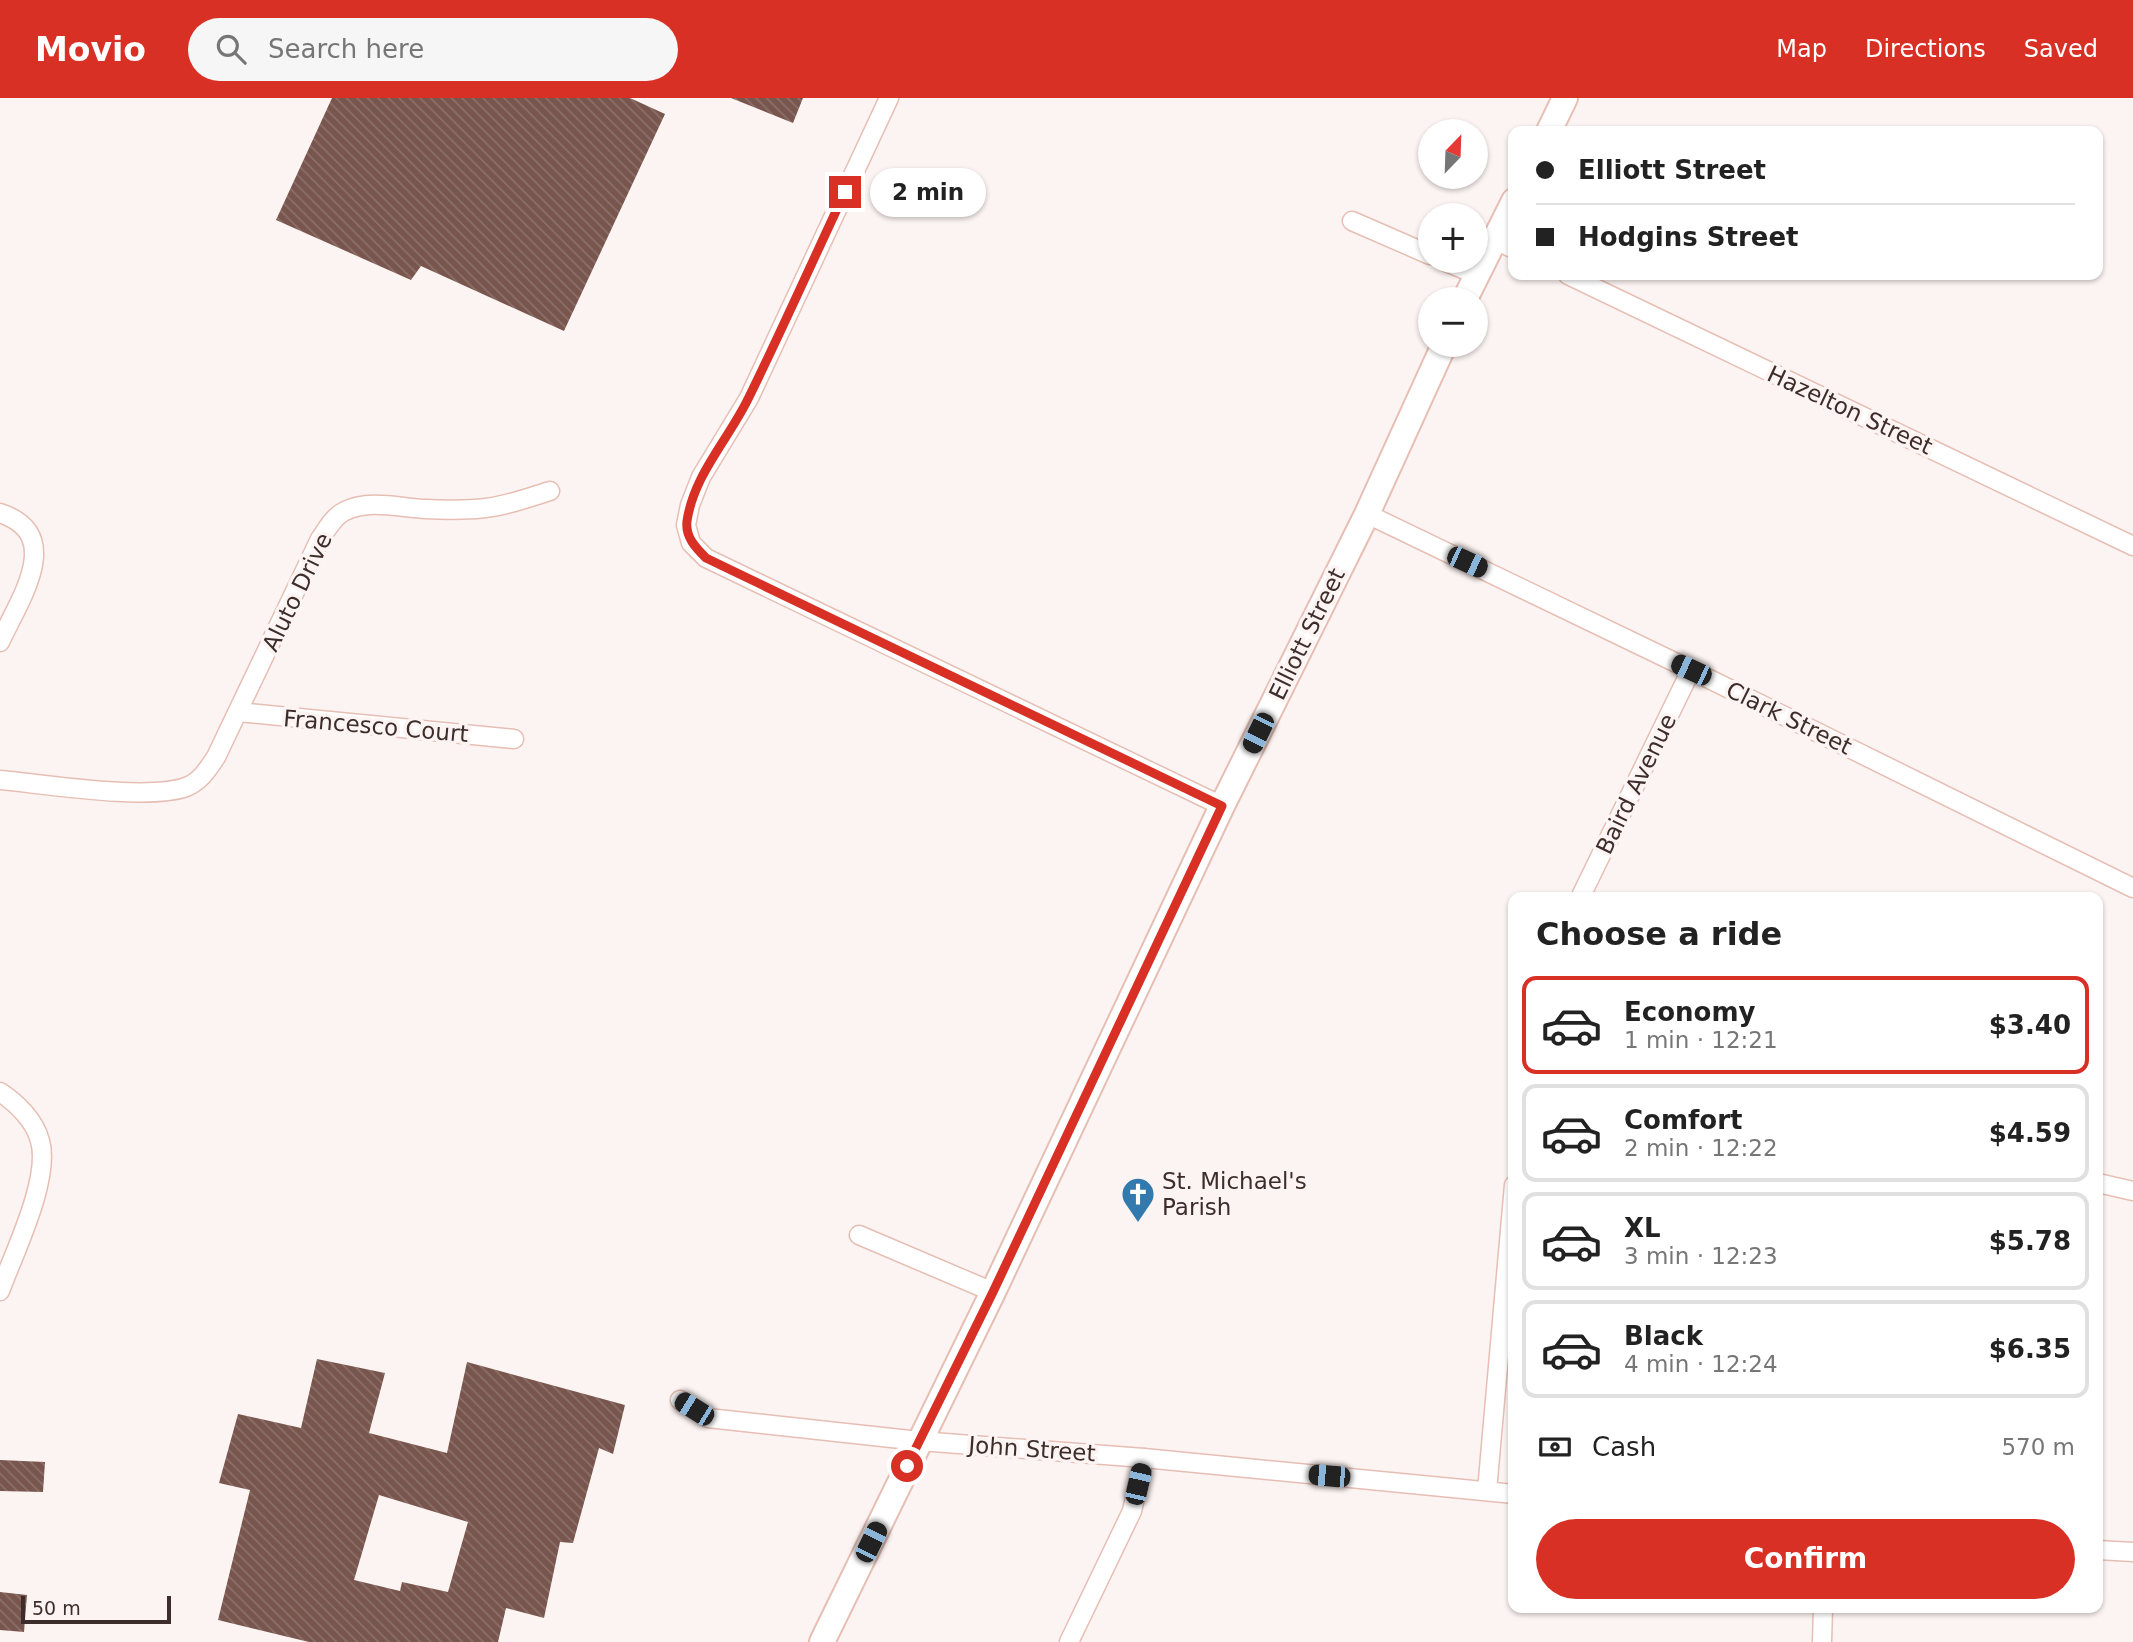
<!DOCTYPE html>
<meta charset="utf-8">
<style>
body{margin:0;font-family:"DejaVu Sans",sans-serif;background:#f6f6f6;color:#222;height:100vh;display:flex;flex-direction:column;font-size:26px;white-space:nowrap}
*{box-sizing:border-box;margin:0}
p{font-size:23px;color:#767676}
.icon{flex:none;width:38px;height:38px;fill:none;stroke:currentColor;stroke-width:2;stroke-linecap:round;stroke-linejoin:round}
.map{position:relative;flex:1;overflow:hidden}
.drawer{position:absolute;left:1508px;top:794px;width:595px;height:721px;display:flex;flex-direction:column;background:#fff;border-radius:14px;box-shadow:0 2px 5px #0004}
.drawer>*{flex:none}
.guide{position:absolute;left:1508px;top:28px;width:595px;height:154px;border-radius:14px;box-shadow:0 2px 5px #0004;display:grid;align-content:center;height:154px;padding:0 28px;background:#fff}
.needle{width:46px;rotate:23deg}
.fabs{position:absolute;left:1418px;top:21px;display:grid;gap:14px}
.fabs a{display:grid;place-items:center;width:70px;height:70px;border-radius:50%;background:#fff;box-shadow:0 2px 5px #0004;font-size:35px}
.scale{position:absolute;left:21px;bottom:18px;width:150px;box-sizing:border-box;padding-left:7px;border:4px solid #3d2d2a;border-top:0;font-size:19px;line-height:24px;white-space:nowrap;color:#3d2d2a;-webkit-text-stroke:5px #fcf4f2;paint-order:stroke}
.end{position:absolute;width:32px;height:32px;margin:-16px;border:9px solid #d93025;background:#fff;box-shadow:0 0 0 4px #fff}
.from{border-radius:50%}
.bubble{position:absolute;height:49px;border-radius:24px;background:#fff;box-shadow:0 2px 5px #0004;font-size:23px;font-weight:700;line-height:49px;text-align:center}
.car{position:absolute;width:21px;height:42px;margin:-21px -10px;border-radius:9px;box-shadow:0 0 5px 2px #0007;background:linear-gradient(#222 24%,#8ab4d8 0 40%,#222 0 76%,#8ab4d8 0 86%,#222 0)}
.guide b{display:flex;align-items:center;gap:24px;height:66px;font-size:26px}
.guide b+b{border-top:2px solid #e0e0e0}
.guide i{width:18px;height:18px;background:#222}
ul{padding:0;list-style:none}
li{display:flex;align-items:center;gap:21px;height:98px;margin:0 14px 10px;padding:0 14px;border:4px solid #e0e0e0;border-radius:14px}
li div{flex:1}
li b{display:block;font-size:26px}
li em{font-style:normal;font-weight:700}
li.active{border-color:#d93025}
li>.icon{width:63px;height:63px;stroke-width:1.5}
h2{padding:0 28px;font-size:32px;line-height:84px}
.pay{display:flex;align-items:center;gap:18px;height:77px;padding:0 28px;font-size:26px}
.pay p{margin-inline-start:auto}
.button{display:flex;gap:14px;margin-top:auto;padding:14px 28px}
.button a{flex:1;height:80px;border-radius:42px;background:#d93025;color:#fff;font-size:28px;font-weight:700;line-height:80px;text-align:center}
header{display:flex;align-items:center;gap:42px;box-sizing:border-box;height:98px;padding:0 35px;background:#d93025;color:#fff}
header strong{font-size:33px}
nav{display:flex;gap:38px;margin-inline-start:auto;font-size:24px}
.search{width:490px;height:63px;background:#f6f6f6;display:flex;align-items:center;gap:18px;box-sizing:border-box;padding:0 24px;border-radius:38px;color:#767676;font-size:26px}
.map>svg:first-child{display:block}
.building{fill:url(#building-back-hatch);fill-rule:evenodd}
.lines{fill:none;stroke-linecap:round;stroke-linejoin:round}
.street-casing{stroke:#e6beb4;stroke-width:21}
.secondary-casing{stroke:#e6beb4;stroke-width:28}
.street{stroke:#fff;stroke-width:18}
.secondary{stroke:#fff;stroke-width:24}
.route{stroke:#d93025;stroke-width:9}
.labels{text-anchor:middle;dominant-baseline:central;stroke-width:7;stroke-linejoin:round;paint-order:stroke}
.street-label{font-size:23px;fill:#3d2d2a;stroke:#fcf4f2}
.poi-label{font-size:23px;fill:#3d2d2a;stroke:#fcf4f2;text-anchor:start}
</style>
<header>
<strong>Movio</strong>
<div class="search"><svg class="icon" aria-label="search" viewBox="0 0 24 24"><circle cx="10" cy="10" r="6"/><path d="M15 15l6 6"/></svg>Search here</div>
<nav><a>Map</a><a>Directions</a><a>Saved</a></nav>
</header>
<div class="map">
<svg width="2133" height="1544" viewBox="0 0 2133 1544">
<defs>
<pattern id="building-back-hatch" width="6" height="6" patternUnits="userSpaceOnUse" patternTransform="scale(1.75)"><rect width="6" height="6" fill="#78564d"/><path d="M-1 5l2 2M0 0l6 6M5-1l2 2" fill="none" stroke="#8b706a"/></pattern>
</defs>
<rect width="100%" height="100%" fill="#fcf4f2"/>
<g class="building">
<path d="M332,0H630L665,16L564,233L421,168L411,182L276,122Z"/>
<path d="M731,0H803L793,25Z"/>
<path d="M317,1261L385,1275L369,1335L447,1355L467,1264L625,1307L613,1356L599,1350L573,1445L560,1444L544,1520L506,1510L498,1544H309L218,1522L250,1392L219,1385L238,1316L301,1330ZM379,1397L468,1424L448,1494L402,1484L400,1493L354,1482Z"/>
<path d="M0,1362L45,1364L43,1394L0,1393Z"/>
<path d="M0,1494L27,1497L24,1534L0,1532Z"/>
</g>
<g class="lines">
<defs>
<g id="street">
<path d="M889,0L749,300L701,379L690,407L686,427L691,445L706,460L1222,708"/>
<path d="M1352,123L1430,157"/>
<path d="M1495,142L1514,151"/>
<path d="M1444,163L1477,177"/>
<path d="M1568,177L2133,448"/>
<path d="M0,415C66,437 19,502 0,544"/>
<path d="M1367,416L1691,572L2133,790"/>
<path d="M238,614L514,641"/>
<path d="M0,682C44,686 147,703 186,689C200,684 208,671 216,659L320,441C327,431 334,418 345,413C369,401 401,410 426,411C442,412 460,412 476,411C502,409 525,401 550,393"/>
<path d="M1580,800L1691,572"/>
<path d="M0,994C17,1005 35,1023 40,1043C51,1081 13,1157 0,1193"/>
<path d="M2098,1085L2133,1093"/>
<path d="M859,1137L993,1194"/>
<path d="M680,1302L708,1320L919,1343L1144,1360L1514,1396"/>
<path d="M1487,1393L1514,1087"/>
<path d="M2098,1452L2133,1454"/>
<path d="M1069,1544L1132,1413L1144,1360"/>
<path d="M1822,1544L1823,1510"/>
</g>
<g id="secondary">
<path d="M1549,33L1565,0"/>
<path d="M1465,201L1514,103"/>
<path d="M822,1544L993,1194L1222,708L1367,416L1444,247"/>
</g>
</defs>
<use href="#street" class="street-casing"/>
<use href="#secondary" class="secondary-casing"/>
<use href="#street" class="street"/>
<use href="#secondary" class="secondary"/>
</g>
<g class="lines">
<path class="route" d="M845,94C813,162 782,232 749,299C729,341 694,376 687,423C685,439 696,450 706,460L1222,708L993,1194L907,1368"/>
</g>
<defs>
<symbol id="church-pin" viewBox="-11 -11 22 30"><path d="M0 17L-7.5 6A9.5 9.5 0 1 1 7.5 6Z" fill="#3279ad" stroke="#fcf4f2"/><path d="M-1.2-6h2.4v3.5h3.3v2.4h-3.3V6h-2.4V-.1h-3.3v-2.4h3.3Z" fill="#fff"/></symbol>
</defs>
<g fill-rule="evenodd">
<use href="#church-pin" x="1119" y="1077" width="38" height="52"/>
</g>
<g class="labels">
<g class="street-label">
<text transform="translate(1850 312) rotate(25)">Hazelton Street</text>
<text transform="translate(297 494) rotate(-64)">Aluto Drive</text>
<text transform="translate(1307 536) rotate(-64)">Elliott Street</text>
<text transform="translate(1789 620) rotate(26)">Clark Street</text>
<text transform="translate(376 628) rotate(5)">Francesco Court</text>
<text transform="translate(1636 686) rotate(-64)">Baird Avenue</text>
<text transform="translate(1032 1351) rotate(4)">John Street</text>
</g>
<g class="poi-label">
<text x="1162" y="1083">St. Michael's<tspan x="1162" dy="26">Parish</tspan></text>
</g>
</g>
</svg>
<div class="fabs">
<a><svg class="needle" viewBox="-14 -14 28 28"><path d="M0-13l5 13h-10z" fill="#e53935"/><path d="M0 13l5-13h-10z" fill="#767676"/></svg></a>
<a>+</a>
<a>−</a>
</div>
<div class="scale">50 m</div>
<i class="end from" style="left:907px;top:1368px"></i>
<i class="end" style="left:845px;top:94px"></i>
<div class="bubble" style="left:870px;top:70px;width:116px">2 min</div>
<i class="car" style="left:1467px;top:464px;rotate:115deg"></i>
<i class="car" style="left:1691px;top:572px;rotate:295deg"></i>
<i class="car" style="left:1258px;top:635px;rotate:206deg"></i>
<i class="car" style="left:694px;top:1311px;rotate:302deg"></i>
<i class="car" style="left:1329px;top:1378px;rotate:275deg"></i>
<i class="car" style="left:1138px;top:1386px;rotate:13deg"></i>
<i class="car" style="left:871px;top:1444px;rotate:26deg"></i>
<div class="guide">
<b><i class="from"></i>Elliott Street</b>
<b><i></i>Hodgins Street</b>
</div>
<section class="drawer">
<h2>Choose a ride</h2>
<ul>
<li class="active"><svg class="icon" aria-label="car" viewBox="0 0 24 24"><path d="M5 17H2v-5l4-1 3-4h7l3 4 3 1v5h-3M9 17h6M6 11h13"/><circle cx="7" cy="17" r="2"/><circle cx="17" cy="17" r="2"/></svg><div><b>Economy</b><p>1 min · 12:21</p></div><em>$3.40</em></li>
<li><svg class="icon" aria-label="car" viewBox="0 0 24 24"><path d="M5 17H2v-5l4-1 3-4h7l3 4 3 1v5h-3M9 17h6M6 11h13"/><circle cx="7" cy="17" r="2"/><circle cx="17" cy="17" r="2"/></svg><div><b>Comfort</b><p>2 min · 12:22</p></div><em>$4.59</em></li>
<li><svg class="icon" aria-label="car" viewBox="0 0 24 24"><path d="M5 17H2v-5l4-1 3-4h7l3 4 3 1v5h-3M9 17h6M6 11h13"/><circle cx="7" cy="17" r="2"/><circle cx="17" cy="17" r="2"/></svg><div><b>XL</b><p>3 min · 12:23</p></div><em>$5.78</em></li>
<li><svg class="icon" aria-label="car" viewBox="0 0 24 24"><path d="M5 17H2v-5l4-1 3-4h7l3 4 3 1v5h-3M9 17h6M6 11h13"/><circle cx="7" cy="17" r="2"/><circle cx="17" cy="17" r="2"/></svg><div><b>Black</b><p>4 min · 12:24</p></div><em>$6.35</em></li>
</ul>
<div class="pay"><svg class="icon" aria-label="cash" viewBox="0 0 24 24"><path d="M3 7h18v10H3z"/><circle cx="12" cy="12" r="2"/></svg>Cash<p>570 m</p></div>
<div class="button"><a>Confirm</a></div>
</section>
</div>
